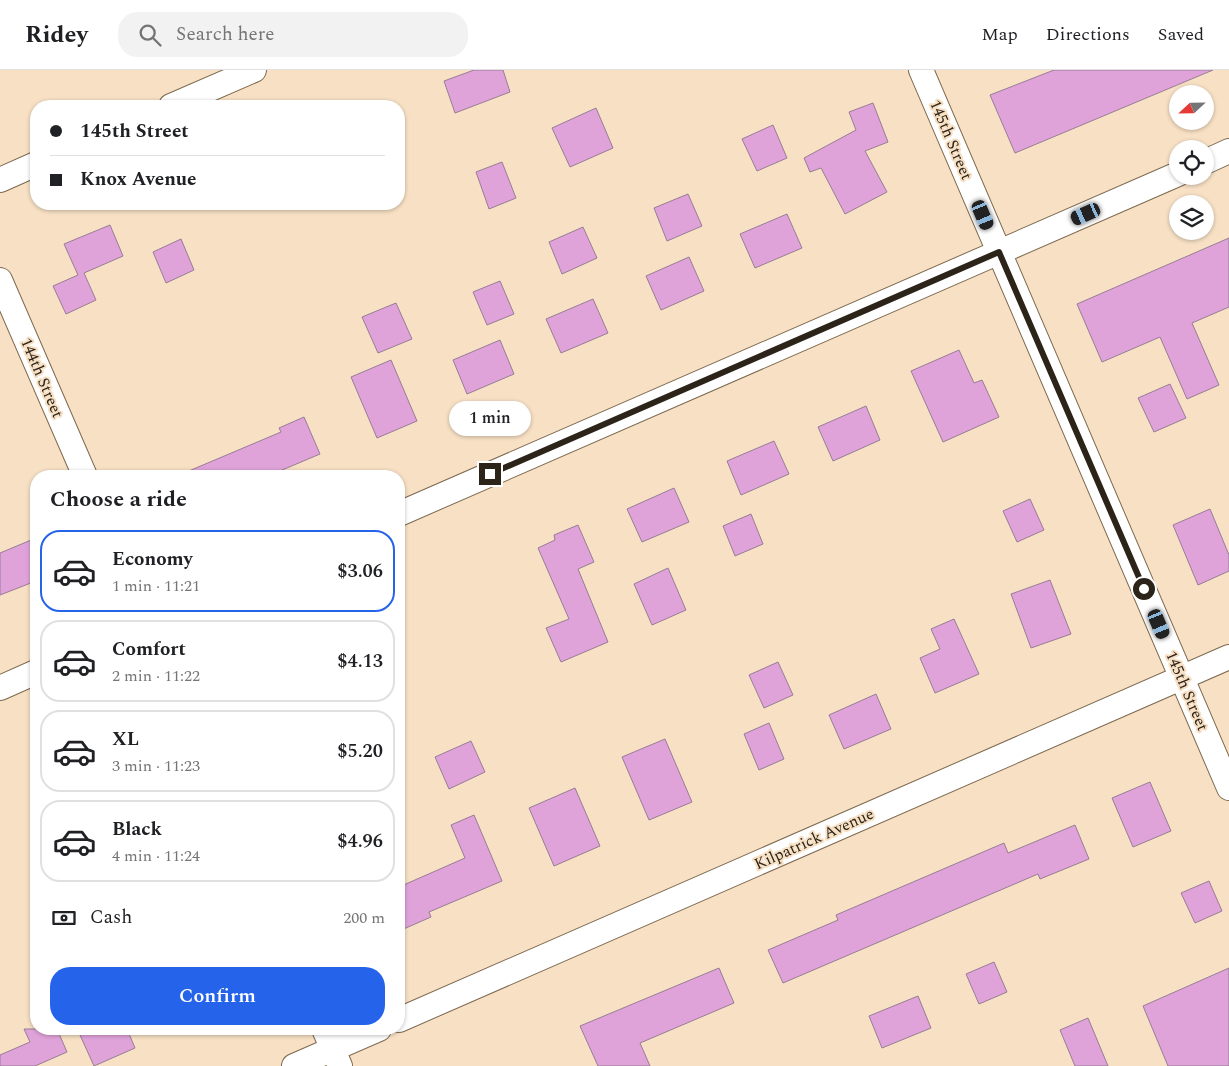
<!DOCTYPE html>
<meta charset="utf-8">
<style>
body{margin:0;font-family:Spectral,serif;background:#f2f2f2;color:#202124;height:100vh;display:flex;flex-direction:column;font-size:19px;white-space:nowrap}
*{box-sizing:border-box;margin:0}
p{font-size:16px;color:#757577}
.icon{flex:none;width:28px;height:28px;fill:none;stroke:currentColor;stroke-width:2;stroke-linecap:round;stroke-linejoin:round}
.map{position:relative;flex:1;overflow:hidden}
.drawer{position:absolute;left:30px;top:400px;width:375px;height:565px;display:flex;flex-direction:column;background:#fff;border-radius:20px;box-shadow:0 1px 4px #0004}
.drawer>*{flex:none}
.guide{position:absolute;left:30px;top:30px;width:375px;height:110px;border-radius:20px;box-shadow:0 1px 4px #0004;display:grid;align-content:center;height:110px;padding:0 20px;background:#fff}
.needle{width:32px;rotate:248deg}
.controls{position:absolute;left:1169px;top:15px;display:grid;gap:10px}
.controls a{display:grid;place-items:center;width:45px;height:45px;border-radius:50%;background:#fff;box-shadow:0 1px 4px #0004;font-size:25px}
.end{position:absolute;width:22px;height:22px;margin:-11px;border:6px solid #2c2319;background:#fff;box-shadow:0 0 0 2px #fff}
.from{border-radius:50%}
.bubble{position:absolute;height:35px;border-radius:18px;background:#fff;box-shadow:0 1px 4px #0004;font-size:16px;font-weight:600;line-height:35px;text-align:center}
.car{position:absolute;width:15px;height:30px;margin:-15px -8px;border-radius:6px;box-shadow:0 0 4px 1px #0007;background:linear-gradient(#222 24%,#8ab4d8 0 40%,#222 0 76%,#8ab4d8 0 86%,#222 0)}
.guide b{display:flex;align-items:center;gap:18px;height:48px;font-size:19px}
.guide b+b{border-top:1px solid #e0e0e0}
.guide i{width:12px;height:12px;background:#202124}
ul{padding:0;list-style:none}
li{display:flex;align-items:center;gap:15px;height:82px;margin:0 10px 8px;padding:0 10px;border:2px solid #e0e0e0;border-radius:20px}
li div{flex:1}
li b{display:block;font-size:19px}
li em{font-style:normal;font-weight:600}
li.on{border-color:#2563eb}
li>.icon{width:45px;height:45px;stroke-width:1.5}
h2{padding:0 20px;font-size:22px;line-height:60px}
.pay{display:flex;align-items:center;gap:12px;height:55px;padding:0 20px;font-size:19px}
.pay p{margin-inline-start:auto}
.button{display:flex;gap:10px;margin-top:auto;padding:10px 20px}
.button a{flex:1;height:58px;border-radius:20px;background:#2563eb;color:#fff;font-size:20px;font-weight:600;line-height:58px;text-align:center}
header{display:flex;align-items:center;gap:30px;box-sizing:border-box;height:70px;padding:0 25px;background:#fff;border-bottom:1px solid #e0e0e0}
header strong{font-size:24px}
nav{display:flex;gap:28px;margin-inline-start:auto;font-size:18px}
.search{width:350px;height:45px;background:#f2f2f2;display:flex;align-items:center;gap:12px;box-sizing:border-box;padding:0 18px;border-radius:20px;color:#757577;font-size:19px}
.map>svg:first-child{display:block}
.building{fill:#dfa3da;stroke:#977d94}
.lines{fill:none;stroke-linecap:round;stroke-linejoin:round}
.street-casing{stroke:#7c694f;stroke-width:26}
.street{stroke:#fff;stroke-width:24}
.route{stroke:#2c2319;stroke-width:6}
.labels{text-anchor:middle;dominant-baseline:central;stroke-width:4;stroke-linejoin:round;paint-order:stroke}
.street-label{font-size:16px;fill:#2c2319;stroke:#f7e0c4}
</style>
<header>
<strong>Ridey</strong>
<div class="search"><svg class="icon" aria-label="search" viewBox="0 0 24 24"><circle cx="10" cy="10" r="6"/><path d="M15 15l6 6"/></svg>Search here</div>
<nav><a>Map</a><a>Directions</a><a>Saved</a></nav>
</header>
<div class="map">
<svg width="1229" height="996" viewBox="0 0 1229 996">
<rect width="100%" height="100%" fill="#f7e0c4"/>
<g class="building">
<path d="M474,0H503L510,22L455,43L444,11Z"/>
<path d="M1054,0H1213L1015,83L990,25Z"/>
<path d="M873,33L888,72L865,81L887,122L845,144L821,98L810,102L804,88L856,60L849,42Z"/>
<path d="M596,38L613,78L570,97L552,58Z"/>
<path d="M773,55L787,88L757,101L742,69Z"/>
<path d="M502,92L516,128L489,139L476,102Z"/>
<path d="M688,124L702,156L667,171L654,138Z"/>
<path d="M787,144L802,178L755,198L740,164Z"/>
<path d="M110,155L123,186L84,203L96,230L66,244L53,216L78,205L64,174Z"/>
<path d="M583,157L597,188L562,204L549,172Z"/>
<path d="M1229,168V237L1192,253L1219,315L1187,329L1160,267L1102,292L1077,234Z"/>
<path d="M181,169L194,200L166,213L153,182Z"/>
<path d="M689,187L704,221L661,240L646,206Z"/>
<path d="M500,211L514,244L487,255L473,222Z"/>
<path d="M593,229L608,263L561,283L546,249Z"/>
<path d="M396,233L412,269L378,283L362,247Z"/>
<path d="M500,270L514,304L467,324L453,290Z"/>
<path d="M959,280L974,313L982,310L999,347L943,372L911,301Z"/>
<path d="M391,290L417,351L377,368L351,307Z"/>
<path d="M1170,314L1186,348L1154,362L1138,328Z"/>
<path d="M866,336L880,370L833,391L818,357Z"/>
<path d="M304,347L320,384L268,406H177L281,362L279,358Z"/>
<path d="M774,371L789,404L741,425L727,391Z"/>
<path d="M674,418L689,452L642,472L627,439Z"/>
<path d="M1030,429L1044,460L1017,472L1003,441Z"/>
<path d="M1210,439L1229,485V501L1198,515L1173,455Z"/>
<path d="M751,444L763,474L735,486L723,456Z"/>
<path d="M578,455L594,492L578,499L608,572L561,592L546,558L569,549L538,478L555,470L554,465Z"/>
<path d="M36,468V511L0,525V483Z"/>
<path d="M668,498L686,540L652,555L634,514Z"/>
<path d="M1050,510L1071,564L1031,578L1011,524Z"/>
<path d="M954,549L979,604L935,623L920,588L940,579L931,559Z"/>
<path d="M778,592L793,625L764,638L749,605Z"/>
<path d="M876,624L891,659L844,679L829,645Z"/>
<path d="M769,653L784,689L759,700L744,664Z"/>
<path d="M665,669L692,732L649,750L622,687Z"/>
<path d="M471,671L485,702L449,719L435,687Z"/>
<path d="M1150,712L1171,761L1133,777L1112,728Z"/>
<path d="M575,718L600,776L554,796L529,738Z"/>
<path d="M474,745L502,811L429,842L431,847L399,861V817L465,788L451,755Z"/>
<path d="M1075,755L1089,789L1040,809L1038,804L783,913L768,880L838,850L836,845L1004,773L1008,783Z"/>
<path d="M1209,811L1222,841L1195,853L1181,823Z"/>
<path d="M994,892L1007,922L979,934L966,904Z"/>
<path d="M719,898L734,933L640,973L650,996H598L580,956Z"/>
<path d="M1229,898V996H1168L1143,936Z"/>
<path d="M918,926L931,958L882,978L869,946Z"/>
<path d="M1088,948L1108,996H1075L1060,960Z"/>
<path d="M24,959H57L67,982L35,996H0V985L30,972Z"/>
<path d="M94,959H127L135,978L94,996L80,965Z"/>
</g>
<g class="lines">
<defs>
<g id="street">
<path d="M921,0L1229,718"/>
<path d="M171,36L254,0"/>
<path d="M1205,92L1229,81"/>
<path d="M0,110L36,94"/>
<path d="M0,210L85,406"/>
<path d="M399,444L1178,104"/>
<path d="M0,618L36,602"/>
<path d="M399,950L1229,587"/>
<path d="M324,959L340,996"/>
<path d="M294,996L379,959"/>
</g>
</defs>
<use href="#street" class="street-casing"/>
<use href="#street" class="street"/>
</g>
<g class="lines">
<path class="route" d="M490,404L999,182L1144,519"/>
</g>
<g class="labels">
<g class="street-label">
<text transform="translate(951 70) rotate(67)">145th Street</text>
<text transform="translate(42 308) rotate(67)">144th Street</text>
<text transform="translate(1187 621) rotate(67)">145th Street</text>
<text transform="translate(814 769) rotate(-24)">Kilpatrick Avenue</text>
</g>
</g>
</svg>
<div class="controls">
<a><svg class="needle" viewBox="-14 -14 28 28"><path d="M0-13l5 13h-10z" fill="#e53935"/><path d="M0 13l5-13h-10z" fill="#757577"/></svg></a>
<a><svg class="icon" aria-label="locate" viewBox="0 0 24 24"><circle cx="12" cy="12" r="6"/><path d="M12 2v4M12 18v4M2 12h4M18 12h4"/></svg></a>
<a><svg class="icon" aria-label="layers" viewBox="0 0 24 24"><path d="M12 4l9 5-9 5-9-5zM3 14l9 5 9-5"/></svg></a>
</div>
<i class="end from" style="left:1144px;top:519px"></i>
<i class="end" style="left:490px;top:404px"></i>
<div class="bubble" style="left:449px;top:331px;width:82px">1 min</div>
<i class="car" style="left:1086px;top:144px;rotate:246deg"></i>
<i class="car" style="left:983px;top:145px;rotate:157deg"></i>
<i class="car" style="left:1159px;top:554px;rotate:157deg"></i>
<div class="guide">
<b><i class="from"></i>145th Street</b>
<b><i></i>Knox Avenue</b>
</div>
<section class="drawer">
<h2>Choose a ride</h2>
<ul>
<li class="on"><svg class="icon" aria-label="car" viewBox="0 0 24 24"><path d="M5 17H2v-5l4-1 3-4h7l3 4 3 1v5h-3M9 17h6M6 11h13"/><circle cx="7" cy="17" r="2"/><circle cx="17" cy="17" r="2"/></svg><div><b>Economy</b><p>1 min · 11:21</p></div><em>$3.06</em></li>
<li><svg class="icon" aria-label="car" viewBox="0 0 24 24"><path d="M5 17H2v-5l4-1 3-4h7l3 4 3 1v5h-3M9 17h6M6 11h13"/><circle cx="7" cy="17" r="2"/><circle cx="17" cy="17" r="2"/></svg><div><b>Comfort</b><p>2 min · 11:22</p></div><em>$4.13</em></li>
<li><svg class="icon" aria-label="car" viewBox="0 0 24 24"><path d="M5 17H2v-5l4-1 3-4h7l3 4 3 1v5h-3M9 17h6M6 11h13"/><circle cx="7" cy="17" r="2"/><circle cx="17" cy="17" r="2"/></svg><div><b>XL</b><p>3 min · 11:23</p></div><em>$5.20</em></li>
<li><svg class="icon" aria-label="car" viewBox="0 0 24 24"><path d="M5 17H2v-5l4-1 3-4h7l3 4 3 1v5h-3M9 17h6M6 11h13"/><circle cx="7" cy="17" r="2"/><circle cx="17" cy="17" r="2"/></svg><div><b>Black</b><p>4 min · 11:24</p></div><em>$4.96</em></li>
</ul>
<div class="pay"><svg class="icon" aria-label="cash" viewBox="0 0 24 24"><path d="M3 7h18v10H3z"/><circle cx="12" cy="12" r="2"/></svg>Cash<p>200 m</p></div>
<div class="button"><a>Confirm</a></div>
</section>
</div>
